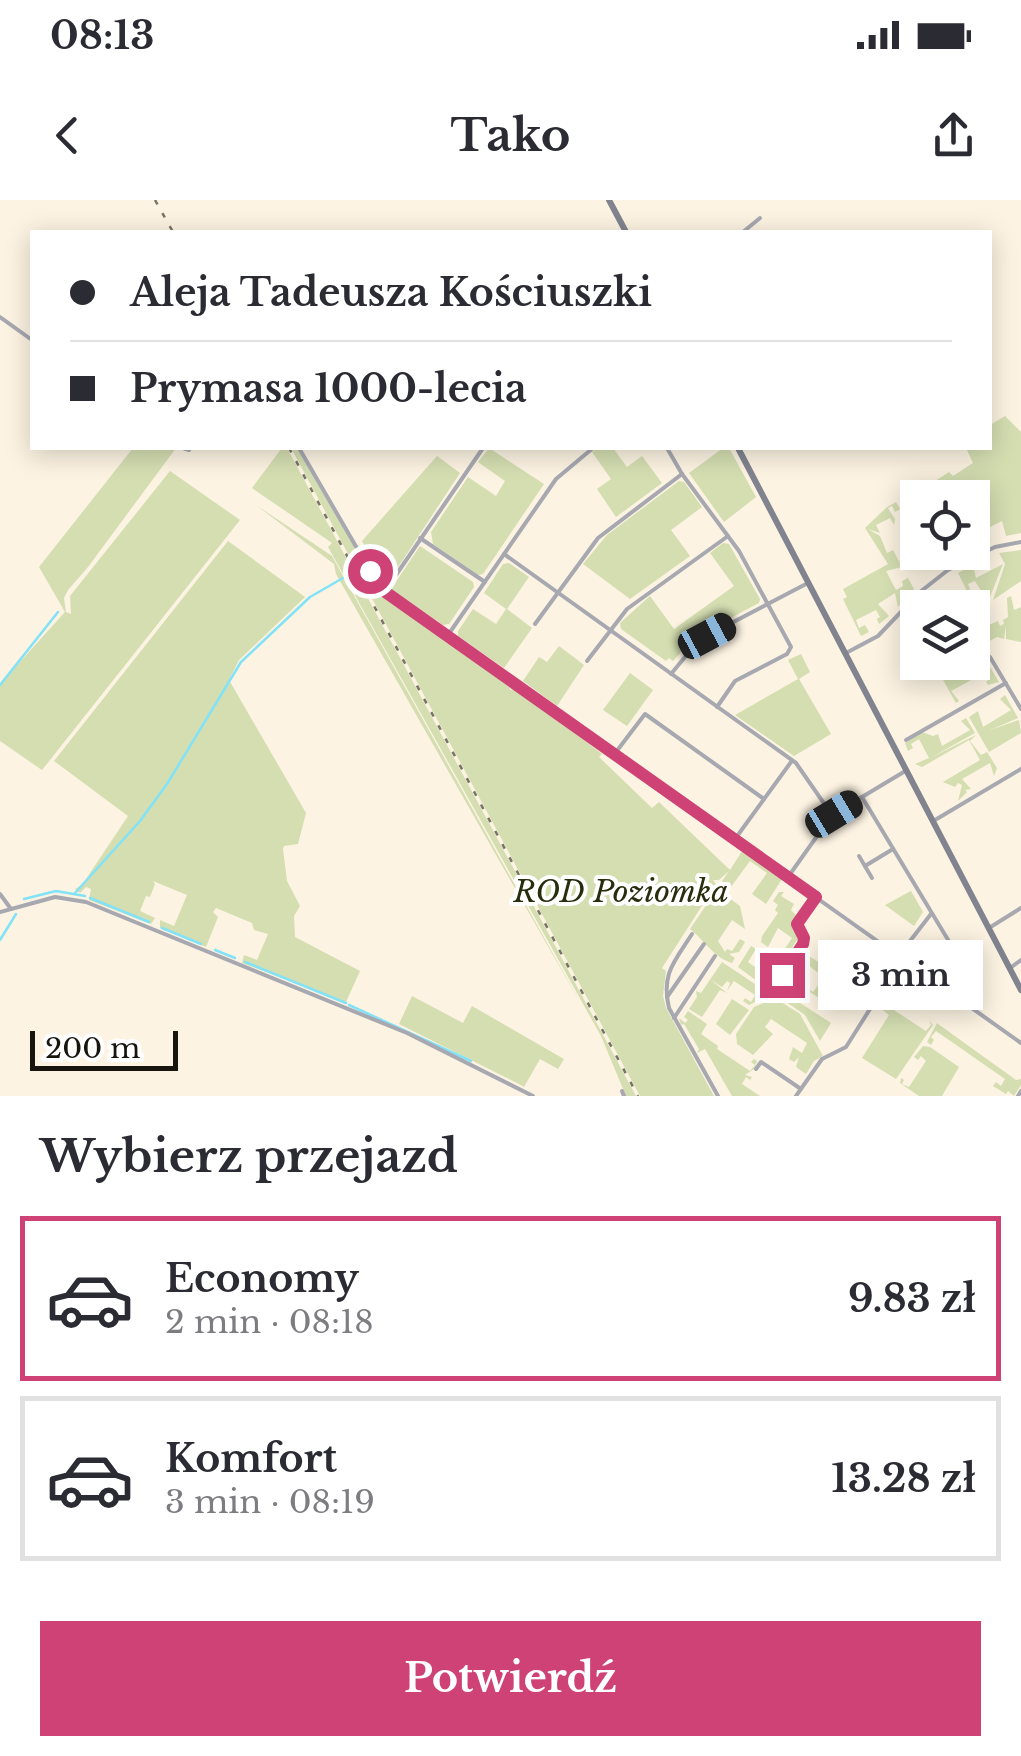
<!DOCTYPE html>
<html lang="pl">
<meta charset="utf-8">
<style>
body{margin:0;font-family:"Libre Baskerville",serif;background:#f2f2f3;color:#2b2b33;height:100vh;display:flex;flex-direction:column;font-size:38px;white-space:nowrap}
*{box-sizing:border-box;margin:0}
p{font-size:32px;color:#7c7c81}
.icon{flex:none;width:55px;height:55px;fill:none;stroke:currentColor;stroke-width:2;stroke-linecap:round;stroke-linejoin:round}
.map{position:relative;height:896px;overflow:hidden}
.panel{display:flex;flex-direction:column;background:#fff;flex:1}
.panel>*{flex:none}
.hud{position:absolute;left:30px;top:30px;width:962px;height:220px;border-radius:0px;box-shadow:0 5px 25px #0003;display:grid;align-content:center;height:220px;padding:0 40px;background:#fff}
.buttons{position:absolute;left:900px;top:280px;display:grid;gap:20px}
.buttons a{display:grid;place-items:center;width:90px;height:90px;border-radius:0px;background:#fff;box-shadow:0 5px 25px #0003;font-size:50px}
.scale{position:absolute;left:30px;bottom:25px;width:148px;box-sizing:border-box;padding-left:10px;border:5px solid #18150f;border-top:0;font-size:28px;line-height:35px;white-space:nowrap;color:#18150f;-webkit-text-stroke:8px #fff;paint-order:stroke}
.end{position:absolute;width:45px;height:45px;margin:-22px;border:12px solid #ce4275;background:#fff;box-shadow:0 0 0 5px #fff}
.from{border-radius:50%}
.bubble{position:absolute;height:70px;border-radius:0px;background:#fff;box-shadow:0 5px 25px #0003;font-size:32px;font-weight:800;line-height:70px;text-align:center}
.car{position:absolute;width:30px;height:60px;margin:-30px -15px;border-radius:12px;box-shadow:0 0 8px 2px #0007;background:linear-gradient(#222 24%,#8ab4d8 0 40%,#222 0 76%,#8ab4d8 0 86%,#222 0)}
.hud b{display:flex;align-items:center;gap:35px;height:95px;font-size:38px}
.hud b+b{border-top:2px solid #e1e1e2}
.hud i{width:25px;height:25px;background:#2b2b33}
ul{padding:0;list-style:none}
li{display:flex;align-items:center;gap:30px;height:165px;margin:0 20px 15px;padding:0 20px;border:5px solid #e1e1e2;border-radius:0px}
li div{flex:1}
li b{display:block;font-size:38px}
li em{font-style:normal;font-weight:800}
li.selected{border-color:#ce4275}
li>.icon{width:90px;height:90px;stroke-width:1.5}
h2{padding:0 40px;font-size:45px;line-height:120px}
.cta{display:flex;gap:20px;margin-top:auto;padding:20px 40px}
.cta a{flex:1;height:115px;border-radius:0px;background:#ce4275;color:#fff;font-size:40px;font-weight:800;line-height:115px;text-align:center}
.status{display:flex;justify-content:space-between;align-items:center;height:70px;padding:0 50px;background:#fff;direction:ltr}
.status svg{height:28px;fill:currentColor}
header{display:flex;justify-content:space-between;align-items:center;height:130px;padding:0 40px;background:#fff;font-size:45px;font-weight:800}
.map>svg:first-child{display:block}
.green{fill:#d4deb1}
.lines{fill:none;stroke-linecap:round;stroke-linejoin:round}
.stream{stroke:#81e2f8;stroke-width:2.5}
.street{stroke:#a7a8b0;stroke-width:4}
.secondary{stroke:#81838e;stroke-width:6}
.rail{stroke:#797469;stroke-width:2.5;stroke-dasharray:5 10;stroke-linecap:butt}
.route{stroke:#ce4275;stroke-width:12}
.labels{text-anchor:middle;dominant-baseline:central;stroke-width:8;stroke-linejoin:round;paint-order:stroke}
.park-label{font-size:30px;font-style:italic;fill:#272d0d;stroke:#fff}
</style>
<div class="status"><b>08:13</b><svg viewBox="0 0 49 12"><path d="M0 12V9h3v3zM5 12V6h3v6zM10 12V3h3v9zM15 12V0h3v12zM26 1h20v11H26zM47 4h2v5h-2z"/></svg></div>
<header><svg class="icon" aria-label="back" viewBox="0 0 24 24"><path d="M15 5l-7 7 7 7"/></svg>Tako<svg class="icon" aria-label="share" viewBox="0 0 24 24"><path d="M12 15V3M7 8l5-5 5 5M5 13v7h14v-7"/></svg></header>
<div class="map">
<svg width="1021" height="896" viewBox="0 0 1021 896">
<rect width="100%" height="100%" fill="#fcf3e2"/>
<g class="green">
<path d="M1005,216L1021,232V333L1006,336L1002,321L982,331L991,340L973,348V333L979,329L973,318L972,298L963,297L958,289L951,292L946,281L930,290L933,297H921L918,292L949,272L953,276L973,263L966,248H990V225Z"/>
<path d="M133,248H176L88,367L68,390L64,398L66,412L71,414L70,396L170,271L240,320L42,570L0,541V484L65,412L39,367Z"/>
<path d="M287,248L636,896H626L601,836L328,347L332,343L252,288L281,249Z"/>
<path d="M291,248H297L383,396L505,481L511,490L518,487L565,520V525L602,554L599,557L652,608L659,602L730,670L744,648L781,674L782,679L766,704L752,694L767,673L750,661L725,695L740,706L745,729L732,720L718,741L725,752L727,749L732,751L740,739L745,742L739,752L729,754L735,758L732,763C713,757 705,741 690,729L729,671L719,680H713L716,684L662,768L666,771L663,796L666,808L714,896H640Z"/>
<path d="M489,248L544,284L483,374L478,375L433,344L431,332L468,277L496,296L505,281L478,262Z"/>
<path d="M598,248H613L627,267L642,256L662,283L616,317L597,289L611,279L592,252Z"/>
<path d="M723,248H729L756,297L724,322L689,273Z"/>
<path d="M437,256L460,273L387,384L362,341Z"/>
<path d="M679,281L684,282L702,307L671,330L690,356L630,399L583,364L607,335Z"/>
<path d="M896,302L900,309L895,312L892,306L888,308L895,319L894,325L890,318L876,325L880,333L868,329L880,336L887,353L893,350L902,367L886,371L896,390L903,386L902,381L908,378L914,389L898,407L895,393L878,404L889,416L879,424L877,419L880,417L876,410L856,420L859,428L865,425L869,432L861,436L843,399L847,397L843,389L888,364L865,328L887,307Z"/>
<path d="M256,305L332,356L582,806L336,374L334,364Z"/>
<path d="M228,341L305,397L239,460L229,480L306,613L298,644L284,646L283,649L287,681L300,706L294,716L295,737L360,771L346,802L242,763L244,755L257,760L268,734L254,730L252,723L216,708L213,712L218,717L206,747L160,728V720L174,726L187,695L153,681L155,684L150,697L146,696L140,711L155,718L151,724L89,700L91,689L86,687L80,693L75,689L82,685L128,616L54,561Z"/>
<path d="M723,343L729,344L760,399L759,403L694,437L673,461L669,458L666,461L621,429L620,423L650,396L674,429L734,386L710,353Z"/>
<path d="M420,346L473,382L474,387L449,424L443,425L391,389Z"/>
<path d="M1021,350V381L993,400L1005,364L999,353Z"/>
<path d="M509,363L529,377L507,409L532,428L504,468L458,436V431L473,409L496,424L506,409L484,393L503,364Z"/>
<path d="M1003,364L988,402L975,381L968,384L970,389L967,391L958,373L973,365L976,378Z"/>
<path d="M1011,396L1014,410L1021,407V442L1006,439V426L1004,439L997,437L984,444L981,452L973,436L988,428L986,418L989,425L998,421L1000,426L1004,424L1003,420L1008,417L1007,398Z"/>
<path d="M559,446L584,465L557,506L523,481L539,457L547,462Z"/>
<path d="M801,454L810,472L799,479L831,534L794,556L735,515L798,479L788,460Z"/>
<path d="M980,456L984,457L999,482L988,485L986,482L990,478L986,472L951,491L959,501L956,503L942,478Z"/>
<path d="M630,473L653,490L627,526L603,510Z"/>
<path d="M1005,495L1018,518L990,530L1019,520L1021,533L989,552L969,517L978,511L983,527L1011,510L1000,499Z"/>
<path d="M966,518L975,533L930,558L976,535L970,541L981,555L987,552L997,568L994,576L990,563L962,579L971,589L965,590L967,592L958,601L962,585L958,583L955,587L943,582L980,560L969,540L922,567L915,564L929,558L919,539L911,544L913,548L908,551L905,543L922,532L933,536L938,534L942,546L970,530L961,521Z"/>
<path d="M911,691L923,712L914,726L885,705Z"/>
<path d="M779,692H784L781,696L794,704L791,710L799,718L795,725L799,737L765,787L738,767L751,746L756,749L748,762L759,770L768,757L776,762L792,738L778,728L768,747L761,742L762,736L778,713L775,710L778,705L773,701Z"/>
<path d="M801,751L855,785L859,779L856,776L858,773L861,776V778L842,807L836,809L787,777V772L813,792L824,777L797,757Z"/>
<path d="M722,762L767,792L768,796L749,805L743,801L745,798L751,802L755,795L734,781L727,791L730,783L727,781L722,787L711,780L727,793L720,790L702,817L689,809L697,797L696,791L701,793Z"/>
<path d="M782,784L778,794L787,800L793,791L791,797L831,823L820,841L805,815L776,795L775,793Z"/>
<path d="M884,785L1016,880L1021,879V885L1014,896L1008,891L1006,894L993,886L996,882L1001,886L1005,879L936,831L931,837L934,840L931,845L927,842L937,823Z"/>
<path d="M885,791L886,797L890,795L898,800L890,798L886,805L926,831L931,825L929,820L933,825L896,879L862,858L889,815L880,808L884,801L877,796Z"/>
<path d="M412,796L463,823L472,806L564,859L558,869L540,859L524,887L519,884L399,824Z"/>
<path d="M775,798L800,814L823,856L814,861L806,874L796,867L799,857L794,862L789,859L793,847L802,853L807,843L771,819L765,827L773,834L753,855L737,844L736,834L754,807Z"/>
<path d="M732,799L749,810L730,835L716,824Z"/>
<path d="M688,811L707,824L701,834L718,846L717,849L750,871L755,865L751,862L754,859L757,861L754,869L745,875L752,877L750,880L746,877L742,884L760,896H732L705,849L697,853L699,849L684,824L681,825L679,818L685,823L688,820L684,817Z"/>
<path d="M923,846L930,847L959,867L942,896H919L900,883L901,878L904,880L902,884L909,887L926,861L921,856L918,860L914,857Z"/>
</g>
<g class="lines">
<g class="stream">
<path d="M390,390L421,413"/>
<path d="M0,485L58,412"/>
<path d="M75,693L140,621L167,584L241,462L310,397L343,378"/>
<path d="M90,698L149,722"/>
<path d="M24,699L56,691L85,696"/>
<path d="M162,728L201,744"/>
<path d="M0,740L16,714"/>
<path d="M215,750L235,758"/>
<path d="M245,762L346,803"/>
<path d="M349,805L471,861"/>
</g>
<g class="street">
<path d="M743,32L760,18"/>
<path d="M0,117L32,140"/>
<path d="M183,248L189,250L190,248"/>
<path d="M299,248L380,388L1021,843"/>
<path d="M667,248L682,274L739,351L791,447L787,454L735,481L717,507"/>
<path d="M420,338L485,382"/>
<path d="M504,354L796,563L832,615"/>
<path d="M385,391L483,248"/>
<path d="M535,424L598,338L682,274"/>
<path d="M448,435L556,279L593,248"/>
<path d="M846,453L878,436L920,392L948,370L995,347L1021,342"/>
<path d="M990,457L1021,509"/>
<path d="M587,461L627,409L728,336"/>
<path d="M671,474L699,440L806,384"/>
<path d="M906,540L1006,483"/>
<path d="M616,552L645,514L764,599"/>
<path d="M862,597L962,763"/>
<path d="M935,620L1021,569"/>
<path d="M735,639L791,562"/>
<path d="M859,656L872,678"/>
<path d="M865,666L893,649"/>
<path d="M788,677L832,615L907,570"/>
<path d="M0,694L11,709"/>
<path d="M0,712L55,697L86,702L407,833L533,896"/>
<path d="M989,728L1021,708"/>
<path d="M692,734C674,762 661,774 669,808L718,896"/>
<path d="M1010,768L1021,760"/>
<path d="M782,775L793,782"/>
<path d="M770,792L803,744V736L797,724L816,697"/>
<path d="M667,797L704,744"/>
<path d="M674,818L715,756"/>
<path d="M756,869L761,862L801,889"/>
<path d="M622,891L624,896"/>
<path d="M796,896L822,859L846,847L870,809L879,781L931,714"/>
<path d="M1018,896L1021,891"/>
</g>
<g class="secondary">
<path d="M609,0L626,32"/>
<path d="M738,248L1021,790"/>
</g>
<g class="rail">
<path d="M155,0L173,32"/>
<path d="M289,248L638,896"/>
</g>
</g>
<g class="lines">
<path class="route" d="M370,371L384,391L816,697L797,724L804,738L803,744L782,775"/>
</g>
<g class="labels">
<g class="park-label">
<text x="621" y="691">ROD Poziomka</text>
</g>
</g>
</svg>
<div class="buttons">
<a><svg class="icon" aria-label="locate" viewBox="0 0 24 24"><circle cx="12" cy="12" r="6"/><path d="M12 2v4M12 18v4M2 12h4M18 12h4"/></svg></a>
<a><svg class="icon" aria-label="layers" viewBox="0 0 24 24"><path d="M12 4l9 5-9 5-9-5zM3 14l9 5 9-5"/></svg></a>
</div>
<div class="scale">200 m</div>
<i class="end from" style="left:370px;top:371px"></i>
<i class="end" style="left:782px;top:775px"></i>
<div class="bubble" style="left:818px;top:740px;width:165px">3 min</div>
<i class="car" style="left:707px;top:436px;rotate:62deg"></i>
<i class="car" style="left:834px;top:614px;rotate:59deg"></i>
<div class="hud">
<b><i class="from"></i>Aleja Tadeusza Kościuszki</b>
<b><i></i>Prymasa 1000-lecia</b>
</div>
</div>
<section class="panel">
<h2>Wybierz przejazd</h2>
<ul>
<li class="selected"><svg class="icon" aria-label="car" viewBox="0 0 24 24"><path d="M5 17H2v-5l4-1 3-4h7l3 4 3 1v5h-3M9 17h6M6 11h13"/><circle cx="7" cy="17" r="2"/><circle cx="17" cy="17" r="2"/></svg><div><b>Economy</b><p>2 min · 08:18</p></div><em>9.83 zł</em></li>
<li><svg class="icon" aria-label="car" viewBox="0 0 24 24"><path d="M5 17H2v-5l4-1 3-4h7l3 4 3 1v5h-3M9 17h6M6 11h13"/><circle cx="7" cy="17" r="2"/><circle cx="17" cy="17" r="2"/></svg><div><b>Komfort</b><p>3 min · 08:19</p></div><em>13.28 zł</em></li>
</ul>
<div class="cta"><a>Potwierdź</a></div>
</section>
